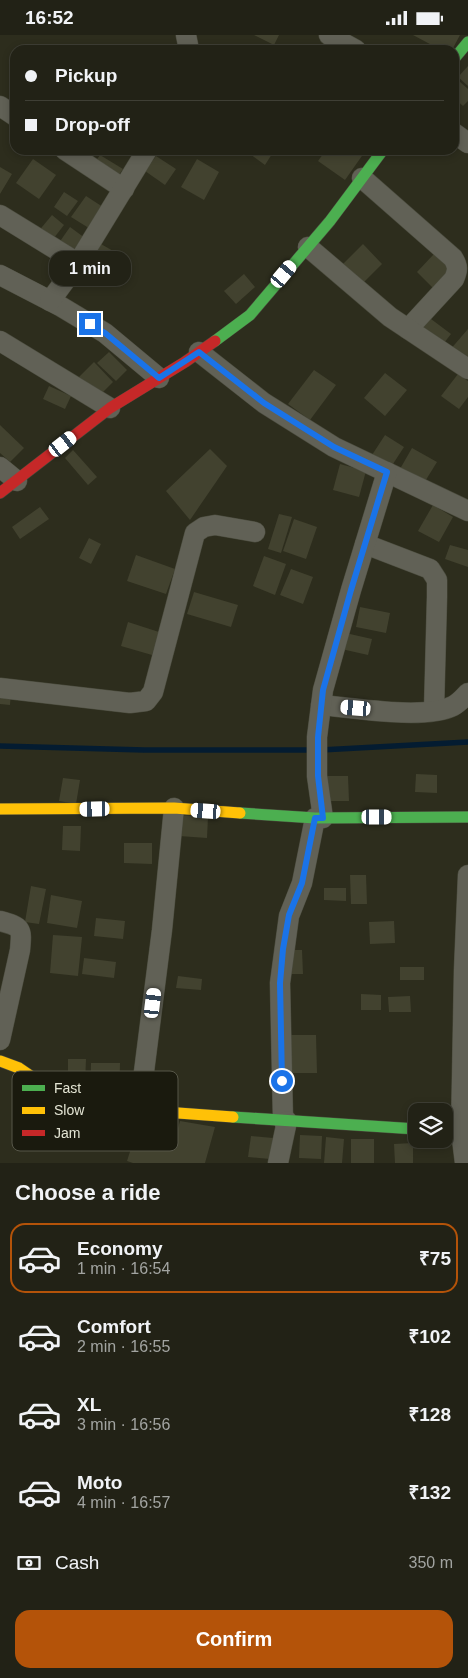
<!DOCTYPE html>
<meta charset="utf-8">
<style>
body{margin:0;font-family:Helvetica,sans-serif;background:#2a2a1f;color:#f1f3f6;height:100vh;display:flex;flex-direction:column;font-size:19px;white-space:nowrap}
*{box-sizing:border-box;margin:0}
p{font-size:16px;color:#a2a4a1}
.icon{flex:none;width:28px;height:28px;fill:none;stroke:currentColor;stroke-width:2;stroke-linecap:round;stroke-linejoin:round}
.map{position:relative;height:1128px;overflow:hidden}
.side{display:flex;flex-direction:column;background:#222216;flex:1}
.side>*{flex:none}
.banner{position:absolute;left:10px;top:10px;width:449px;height:110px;border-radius:15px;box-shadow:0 2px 8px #0003,0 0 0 1px #3f3f35;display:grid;align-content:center;height:110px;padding:0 15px;background:#222216}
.fabs{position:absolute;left:408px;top:1068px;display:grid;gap:10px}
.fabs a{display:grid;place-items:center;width:45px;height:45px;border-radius:10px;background:#222216;box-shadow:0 2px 8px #0003,0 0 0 1px #3f3f35;font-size:25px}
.end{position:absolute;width:22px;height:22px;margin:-11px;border:6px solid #1a73e8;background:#fff;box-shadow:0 0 0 2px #fff}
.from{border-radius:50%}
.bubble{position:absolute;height:35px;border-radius:15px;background:#222216;box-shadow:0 2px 8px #0003,0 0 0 1px #3f3f35;font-size:16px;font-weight:700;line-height:35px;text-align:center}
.car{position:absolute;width:15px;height:30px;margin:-15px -8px;border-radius:6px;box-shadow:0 0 4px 1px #0007;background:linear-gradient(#fff 24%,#345 0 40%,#fff 0 76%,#345 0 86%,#fff 0)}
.banner b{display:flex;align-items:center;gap:18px;height:48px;font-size:19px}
.banner b+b{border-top:1px solid #3f3f35}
.banner i{width:12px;height:12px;background:#f1f3f6}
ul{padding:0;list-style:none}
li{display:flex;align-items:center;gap:15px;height:70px;margin:0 10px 8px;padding:0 5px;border:2px solid transparent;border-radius:15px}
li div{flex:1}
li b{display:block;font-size:19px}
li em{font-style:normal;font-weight:700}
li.selected{border-color:#b45309}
li>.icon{width:45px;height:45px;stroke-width:1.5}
h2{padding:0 15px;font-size:22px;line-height:60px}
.pay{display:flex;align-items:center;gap:12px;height:55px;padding:0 15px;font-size:19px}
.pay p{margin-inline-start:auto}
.cta{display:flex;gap:10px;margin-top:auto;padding:10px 15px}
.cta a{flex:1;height:58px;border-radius:15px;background:#b45309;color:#fff;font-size:20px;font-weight:700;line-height:58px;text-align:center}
.status{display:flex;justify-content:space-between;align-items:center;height:35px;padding:0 25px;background:#222216;direction:ltr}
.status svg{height:14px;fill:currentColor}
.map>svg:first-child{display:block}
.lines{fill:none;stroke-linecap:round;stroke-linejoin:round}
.stream{stroke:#041c31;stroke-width:5.5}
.building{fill:#42422f}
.street-casing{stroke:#4a4b3d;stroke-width:21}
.fast-casing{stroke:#4a4b3d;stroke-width:12}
.slow-casing{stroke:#4a4b3d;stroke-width:12}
.jam-casing{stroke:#4a4b3d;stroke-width:12}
.street{stroke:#616156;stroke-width:20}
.fast{stroke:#4caf50;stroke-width:11}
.slow{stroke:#ffc107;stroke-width:11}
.jam{stroke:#c62828;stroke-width:11}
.route{stroke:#1a73e8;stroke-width:6}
.key{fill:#1a1a0e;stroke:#575749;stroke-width:1}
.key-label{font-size:14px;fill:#e4e5d4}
</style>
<div class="status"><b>16:52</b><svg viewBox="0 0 49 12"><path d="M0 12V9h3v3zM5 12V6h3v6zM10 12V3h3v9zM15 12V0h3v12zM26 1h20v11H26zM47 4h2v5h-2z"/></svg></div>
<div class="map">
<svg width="468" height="1128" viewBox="0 0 468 1128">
<rect width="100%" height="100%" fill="#2d2d1d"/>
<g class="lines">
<path class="stream" d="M0,711L144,715H321L468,707"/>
</g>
<g class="building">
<path d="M254,0H279L274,10Z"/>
<path d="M413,0H460L452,15H441Z"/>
<path d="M468,31V51L458,42Z"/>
<path d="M459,46L468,54V66L463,71L454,63V52Z"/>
<path d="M253,115H266L272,119L265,130L250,119Z"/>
<path d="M326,115H360L364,118L345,145L318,126Z"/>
<path d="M100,120L123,134L116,144L93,130Z"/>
<path d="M156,121L176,134L165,150L145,136Z"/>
<path d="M33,124L56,140L39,164L16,148Z"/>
<path d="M197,124L219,137L204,165L181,152Z"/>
<path d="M0,132L12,139L0,159Z"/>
<path d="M64,157L78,166L67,181L54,172Z"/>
<path d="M86,161L106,174L92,195L71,182Z"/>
<path d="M52,180L64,190L50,208L37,198Z"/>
<path d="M70,192L85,203L71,223L56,212Z"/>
<path d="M101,209L127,224L111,252L85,237Z"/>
<path d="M363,209L382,229L358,253L339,233Z"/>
<path d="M434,219L453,237L435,255L417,237Z"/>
<path d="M244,239L255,252L236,269L224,256Z"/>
<path d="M427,281L451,299L440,313L416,296Z"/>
<path d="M468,294V322L449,316Z"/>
<path d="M109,317L127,335L116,346L97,328Z"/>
<path d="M94,327L113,347L97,363L78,343Z"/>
<path d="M314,335L336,350L310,385L288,369Z"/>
<path d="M385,338L407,355L385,381L364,363Z"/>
<path d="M458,339L468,346V362L459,374L441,361Z"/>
<path d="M49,351L71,361L65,374L43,364Z"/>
<path d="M0,390L24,413L10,427L0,418Z"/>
<path d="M385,400L404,412L391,432L372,420Z"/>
<path d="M412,413L437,427L424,448L400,434Z"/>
<path d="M210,414L227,431L190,485L166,456Z"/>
<path d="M73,415L97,442L88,450L65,423Z"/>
<path d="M340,429L366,436L359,462L333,455Z"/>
<path d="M433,470L453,482L439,507L418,496Z"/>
<path d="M40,472L49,484L20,504L12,492Z"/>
<path d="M279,479L292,482L281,518L268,514Z"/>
<path d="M294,484L317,492L306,524L283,516Z"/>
<path d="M89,503L101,509L91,529L79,523Z"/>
<path d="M450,510L468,515V532L445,524Z"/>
<path d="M136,520L175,534L166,559L127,546Z"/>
<path d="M264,521L286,529L275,560L253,551Z"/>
<path d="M291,534L313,542L303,569L280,560Z"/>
<path d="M194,557L238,570L231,592L187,579Z"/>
<path d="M360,572L390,578L386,598L356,592Z"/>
<path d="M128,587L159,597L152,620L121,611Z"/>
<path d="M341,597L372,604L368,620L337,613Z"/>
<path d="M0,657H11L10,670L0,669Z"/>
<path d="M416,739L437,740V758L415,757Z"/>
<path d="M323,741H348L349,766H323Z"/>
<path d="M63,743L80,745L76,769L59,766Z"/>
<path d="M180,780L208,782L207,803L179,801Z"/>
<path d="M63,791H81L80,816L62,815Z"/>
<path d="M124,808H152V829L124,828Z"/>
<path d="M350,840H366L367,869H351Z"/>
<path d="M31,851L46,854L39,889L25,887Z"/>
<path d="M324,853H346V866L324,865Z"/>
<path d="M51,860L82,866L77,893L47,888Z"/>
<path d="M96,883L125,886L123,904L94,901Z"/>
<path d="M394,886L395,908L370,909L369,887Z"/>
<path d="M53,900L82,902L78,941L50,938Z"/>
<path d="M289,915H302L303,939H289Z"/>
<path d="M84,923L116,927L114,943L82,939Z"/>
<rect x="400" y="932" width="24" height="13"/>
<path d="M178,941L202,944L201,955L176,953Z"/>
<path d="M361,959L381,960V975H361Z"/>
<path d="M410,961L411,977H389L388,962Z"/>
<path d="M289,1000H316L317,1038H290Z"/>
<path d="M68,1024H86L85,1049H68Z"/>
<path d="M91,1028H120L119,1068L90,1067Z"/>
<path d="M180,1086L215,1092L205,1128H133L127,1126L139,1088L148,1091L149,1087H174L168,1106L174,1108Z"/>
<path d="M300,1100L322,1101L321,1124L299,1123Z"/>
<path d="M251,1101L273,1103L270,1124L248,1122Z"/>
<path d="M326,1102L344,1104L342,1128H324Z"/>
<rect x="351" y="1104" width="23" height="24"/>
<path d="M413,1108V1128H395L394,1109Z"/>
</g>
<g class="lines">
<defs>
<g id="street">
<path d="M186,0L189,15"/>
<path d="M329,0L356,15"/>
<path d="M0,71L15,81"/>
<path d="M454,98L468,108"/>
<path d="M65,115L124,154"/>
<path d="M362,143L453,223C458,231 458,235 454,244L408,294"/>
<path d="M0,180L78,228"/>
<path d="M308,212L390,282L468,334"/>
<path d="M0,240L60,271L105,298L159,343"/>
<path d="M50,266L78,228L147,115"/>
<path d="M0,306L110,373"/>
<path d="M199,317L264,368L334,412L468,476"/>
<path d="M0,432L17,446"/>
<path d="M365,509L430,534L437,545V562L434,675"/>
<path d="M0,653L130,668L146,666L153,657L195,498L204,492L215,490L255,497"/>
<path d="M321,670C354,673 425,685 453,671C459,668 464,662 468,658"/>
<path d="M323,783L317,741V702L323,655L351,555L387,437"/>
<path d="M0,886C22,892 22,893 20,915L0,1005"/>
<path d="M139,1076L162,895L174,773"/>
<path d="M283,1085L280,948L289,881L302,848L315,783"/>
<path d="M278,1128L287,1086"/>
<path d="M465,1128L461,1096L464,935L468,840"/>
</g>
<g id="fast">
<path d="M454,24L468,7"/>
<path d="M215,306L250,280L330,186L383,115"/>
<path d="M240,778L315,783L468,782"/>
<path d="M233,1082L416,1094"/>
</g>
<g id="slow">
<path d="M0,774L174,773L240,778"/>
<path d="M0,1026L19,1033L41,1048L53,1062L82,1071L233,1082"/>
</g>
<path id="jam" d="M0,458L110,373L185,327L215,306"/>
</defs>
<use href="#street" class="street-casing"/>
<use href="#fast" class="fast-casing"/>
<use href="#slow" class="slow-casing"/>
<use href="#jam" class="jam-casing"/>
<use href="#street" class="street"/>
<use href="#fast" class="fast"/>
<use href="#slow" class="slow"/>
<use href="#jam" class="jam"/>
</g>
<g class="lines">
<path class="route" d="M90,289L105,298L159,343L199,317L264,368L334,412L387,437L351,555L323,655L318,702V741L323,783H315L302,848L289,880L283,914L280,948L282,1046"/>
</g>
<rect x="12" y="1036" width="166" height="80" rx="8" class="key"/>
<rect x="22" y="1050" width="23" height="6" fill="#4caf50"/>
<rect x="22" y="1072" width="23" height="7" fill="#ffc107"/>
<rect x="22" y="1095" width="23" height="6" fill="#c62828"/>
<g class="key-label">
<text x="54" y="1058">Fast</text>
<text x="54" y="1080">Slow</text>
<text x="54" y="1103">Jam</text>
</g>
</svg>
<div class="fabs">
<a><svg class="icon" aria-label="layers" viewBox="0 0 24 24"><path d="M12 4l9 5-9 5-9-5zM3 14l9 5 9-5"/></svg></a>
</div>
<i class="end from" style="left:282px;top:1046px"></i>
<i class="end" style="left:90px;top:289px"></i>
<div class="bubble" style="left:49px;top:216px;width:82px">1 min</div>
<i class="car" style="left:284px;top:239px;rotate:40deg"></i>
<i class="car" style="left:63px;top:409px;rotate:52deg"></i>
<i class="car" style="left:356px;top:673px;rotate:275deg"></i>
<i class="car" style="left:95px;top:774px;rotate:269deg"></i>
<i class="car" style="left:206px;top:776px;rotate:274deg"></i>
<i class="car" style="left:377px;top:782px;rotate:90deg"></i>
<i class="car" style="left:153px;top:968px;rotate:7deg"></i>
<div class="banner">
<b><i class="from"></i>Pickup</b>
<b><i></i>Drop-off</b>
</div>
</div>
<section class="side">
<h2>Choose a ride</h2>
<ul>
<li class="selected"><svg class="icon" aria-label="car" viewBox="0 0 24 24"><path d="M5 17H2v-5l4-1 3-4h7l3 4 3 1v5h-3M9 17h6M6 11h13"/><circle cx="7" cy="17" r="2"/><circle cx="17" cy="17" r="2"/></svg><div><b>Economy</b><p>1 min · 16:54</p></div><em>₹75</em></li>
<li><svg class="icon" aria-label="car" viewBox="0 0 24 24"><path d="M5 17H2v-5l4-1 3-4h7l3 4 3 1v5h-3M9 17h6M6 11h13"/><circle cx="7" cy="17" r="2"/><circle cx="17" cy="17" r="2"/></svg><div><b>Comfort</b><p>2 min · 16:55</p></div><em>₹102</em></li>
<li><svg class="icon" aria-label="car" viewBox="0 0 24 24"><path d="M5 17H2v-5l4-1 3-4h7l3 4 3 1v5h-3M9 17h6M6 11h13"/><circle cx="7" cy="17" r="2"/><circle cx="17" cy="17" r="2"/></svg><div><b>XL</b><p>3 min · 16:56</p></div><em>₹128</em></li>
<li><svg class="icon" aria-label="car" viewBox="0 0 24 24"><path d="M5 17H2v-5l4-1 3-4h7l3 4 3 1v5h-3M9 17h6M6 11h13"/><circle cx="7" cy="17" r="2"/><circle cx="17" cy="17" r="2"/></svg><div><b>Moto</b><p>4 min · 16:57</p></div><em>₹132</em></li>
</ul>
<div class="pay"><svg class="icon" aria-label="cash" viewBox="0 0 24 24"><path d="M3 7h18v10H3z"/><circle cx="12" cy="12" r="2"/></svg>Cash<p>350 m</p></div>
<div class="cta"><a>Confirm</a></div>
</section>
